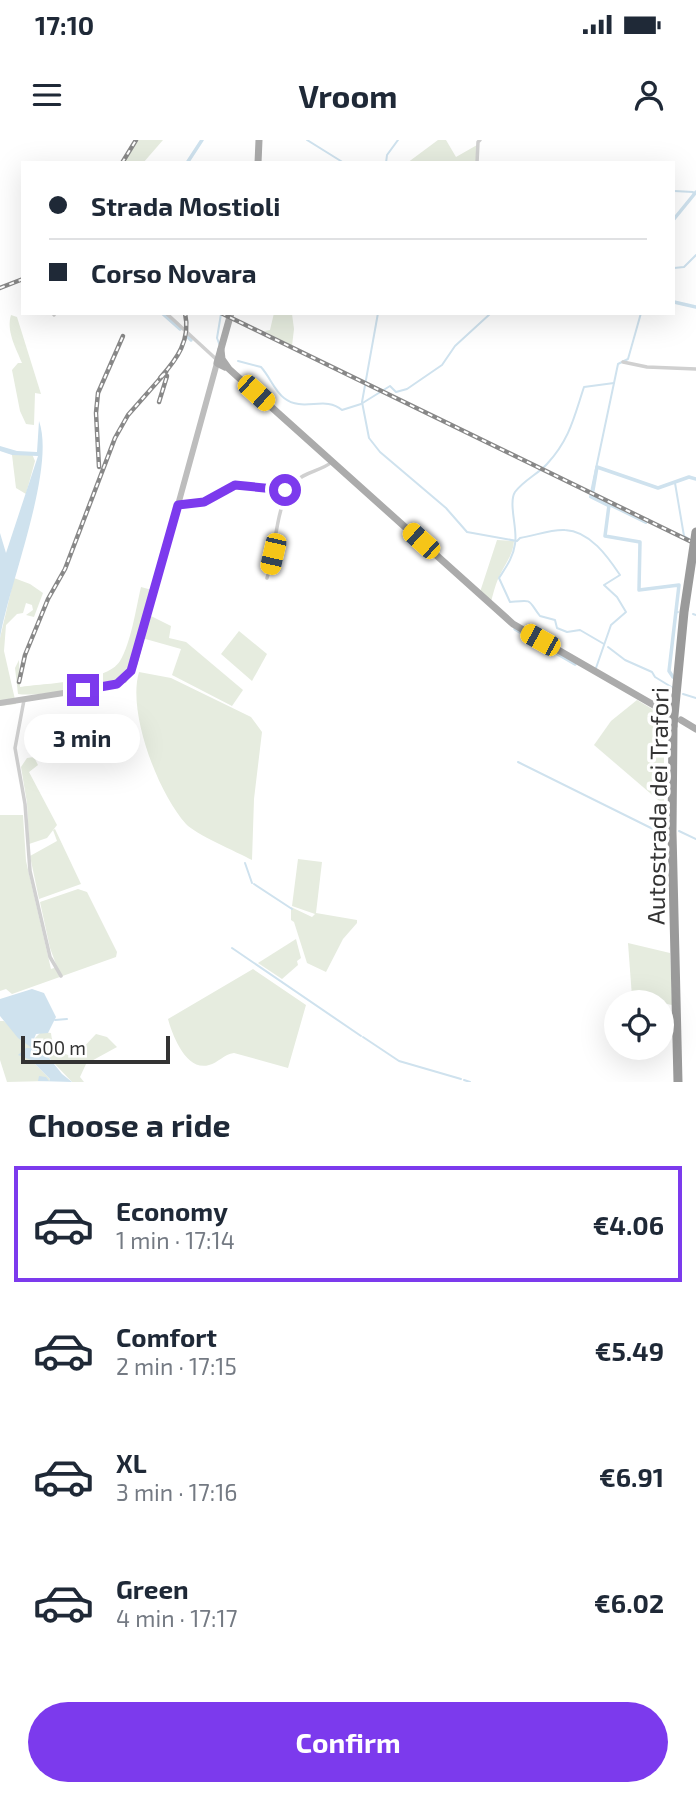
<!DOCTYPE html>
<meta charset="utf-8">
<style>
body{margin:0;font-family:"Exo 2",sans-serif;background:#f2f2f3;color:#1f2937;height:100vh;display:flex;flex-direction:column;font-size:26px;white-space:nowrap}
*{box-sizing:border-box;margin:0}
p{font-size:23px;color:#747a83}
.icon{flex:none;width:38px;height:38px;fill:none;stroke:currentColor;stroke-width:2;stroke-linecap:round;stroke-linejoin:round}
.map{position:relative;height:942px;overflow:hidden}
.panel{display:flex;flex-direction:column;background:#fff;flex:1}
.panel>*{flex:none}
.hud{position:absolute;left:21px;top:21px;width:654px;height:154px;border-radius:0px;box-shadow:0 7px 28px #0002;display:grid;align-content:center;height:154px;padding:0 28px;background:#fff}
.buttons{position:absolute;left:604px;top:850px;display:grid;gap:14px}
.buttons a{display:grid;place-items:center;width:70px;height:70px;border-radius:50%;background:#fff;box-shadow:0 7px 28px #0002;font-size:35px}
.scale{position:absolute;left:21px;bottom:18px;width:149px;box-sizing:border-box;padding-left:7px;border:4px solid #333;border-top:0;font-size:19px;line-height:24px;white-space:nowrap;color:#333;-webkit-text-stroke:5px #fff;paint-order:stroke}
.end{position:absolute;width:32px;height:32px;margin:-16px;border:9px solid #7c3aed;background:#fff;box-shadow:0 0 0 4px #fff}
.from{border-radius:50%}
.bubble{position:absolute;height:49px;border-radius:24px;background:#fff;box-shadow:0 7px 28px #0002;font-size:23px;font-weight:700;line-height:49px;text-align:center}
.car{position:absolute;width:21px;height:42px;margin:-21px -10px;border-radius:9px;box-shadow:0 0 5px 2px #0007;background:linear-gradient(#f5c518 24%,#345 0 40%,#f5c518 0 76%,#345 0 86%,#f5c518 0)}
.hud b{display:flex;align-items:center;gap:24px;height:66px;font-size:26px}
.hud b+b{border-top:2px solid #e0e1e3}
.hud i{width:18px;height:18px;background:#1f2937}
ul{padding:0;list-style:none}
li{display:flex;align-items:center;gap:21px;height:116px;margin:0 14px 10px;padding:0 14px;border:4px solid transparent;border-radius:0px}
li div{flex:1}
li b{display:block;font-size:26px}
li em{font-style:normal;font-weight:700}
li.current{border-color:#7c3aed}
li>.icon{width:63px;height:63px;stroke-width:1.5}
h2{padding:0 28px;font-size:32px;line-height:84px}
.cta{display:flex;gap:14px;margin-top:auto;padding:14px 28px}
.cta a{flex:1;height:80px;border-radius:42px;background:#7c3aed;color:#fff;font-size:28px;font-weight:700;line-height:80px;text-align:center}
.status{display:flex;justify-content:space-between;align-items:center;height:49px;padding:0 35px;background:#fff;direction:ltr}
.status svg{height:19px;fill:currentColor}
header{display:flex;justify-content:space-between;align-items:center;height:91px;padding:0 28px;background:#fff;font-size:32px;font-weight:700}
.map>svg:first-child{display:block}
.green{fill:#e6ecdf}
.water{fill:#cfe2ee}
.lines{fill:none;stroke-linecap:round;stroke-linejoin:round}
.stream{stroke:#cfe2ee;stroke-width:2}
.canal{stroke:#cfe2ee;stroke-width:3.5}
.minor{stroke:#d0d0d0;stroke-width:3.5}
.secondary{stroke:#bdbdbd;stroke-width:6}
.primary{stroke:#ababab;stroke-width:7}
.motorway{stroke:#9a9a9a;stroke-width:9}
.rail-casing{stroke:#888;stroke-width:4.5}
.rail{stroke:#fff;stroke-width:2;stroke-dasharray:5;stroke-linecap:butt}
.motorway-bridge{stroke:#9a9a9a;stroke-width:9}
.route{stroke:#7c3aed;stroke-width:9}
.labels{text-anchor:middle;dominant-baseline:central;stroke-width:7;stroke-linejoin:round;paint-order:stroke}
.street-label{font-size:24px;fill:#333;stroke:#fff}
</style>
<div class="status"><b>17:10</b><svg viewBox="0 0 49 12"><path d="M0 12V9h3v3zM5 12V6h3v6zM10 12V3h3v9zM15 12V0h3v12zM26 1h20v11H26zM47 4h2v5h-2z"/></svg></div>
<header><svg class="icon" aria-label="menu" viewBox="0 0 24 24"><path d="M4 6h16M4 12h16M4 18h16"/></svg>Vroom<svg class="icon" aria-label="person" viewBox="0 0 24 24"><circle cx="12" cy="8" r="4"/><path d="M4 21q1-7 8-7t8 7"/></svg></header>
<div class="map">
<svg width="696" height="942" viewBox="0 0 696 942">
<rect width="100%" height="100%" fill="#fff"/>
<g class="green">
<path d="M138,0H163L143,23H124Z"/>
<path d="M438,0H446L456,17L477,5L476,23H407Z"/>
<path d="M274,173L292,174L294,189L292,206L264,191L270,190Z"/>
<path d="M11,175L17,177L41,254L35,253L34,285L26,284L20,271L12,230L18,223H22C16,208 6,191 11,175Z"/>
<path d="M32,314L35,321L26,354L16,348L12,315Z"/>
<path d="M497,400L514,401C513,416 504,425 498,439C495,446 493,454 491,462L480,452Z"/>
<path d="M14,438L30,444L43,453L34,477L26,475L33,470L32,465L26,463L23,473L17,474L6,485L4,511L16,564L0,566V498Z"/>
<path d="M141,447L152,450L130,527C126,533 122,540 114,542C97,548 34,557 18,554L15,528L19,520L20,547C44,543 106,543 120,521C131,503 136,468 141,447Z"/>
<path d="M149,475L171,486L169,498L186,502L243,550L232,566L172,535L181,509L142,498Z"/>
<path d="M239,491L267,514L252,541L221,514Z"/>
<path d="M139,532L171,538L251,577L262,592L254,659L252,720C237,712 195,694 186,684C158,653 127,572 139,532Z"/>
<path d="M637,560L664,576V665L594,605L611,581Z"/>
<path d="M34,617L38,625L29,632L57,685L47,698L29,704L27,663L21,627L27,618Z"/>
<path d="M0,675H23L26,721L51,829L57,827L50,808L40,762L78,749L87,752L117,812L116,817L12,854L6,849L0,851Z"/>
<path d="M55,689L81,744L39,759L30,716L57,701L53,690Z"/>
<path d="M298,719L322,722L316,773L357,780V783L343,799L326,832L307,823L294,782L291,780V767L312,777L315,774L292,766Z"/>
<path d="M296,799L301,818L297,821L298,825L282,839L258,823Z"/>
<path d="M628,803L670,813L672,865L632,857Z"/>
<path d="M253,829L306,865L288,928L234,913C224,914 218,923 209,925C186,932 172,894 168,879Z"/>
<path d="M0,881H4L33,909L31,920L50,939L49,941L7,942L0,920Z"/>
<path d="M41,892L51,893C52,905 57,911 68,915L81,910L96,894L107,897L117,907L86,924L80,937L84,942H72L38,906L34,899Z"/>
</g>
<g class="water">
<path d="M39,281C56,329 9,443 0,498V393L6,413L38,316L12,315L0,311V306L17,311L37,312Z"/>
<path d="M32,849L44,853L56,877L48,893L36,894L34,899L62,934L72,942L38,941L39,936L46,937L49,941L50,939L31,920L18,915L26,908H32L18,898L0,876V859Z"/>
</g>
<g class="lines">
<g class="stream">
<path d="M307,0L344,23"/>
<path d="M386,23L387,15L398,0"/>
<path d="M674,51L693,52L694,55"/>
<path d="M674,128L684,127L696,115"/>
<path d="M378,173L362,262L369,298L380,312L446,368L467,392L517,401L520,398C534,396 551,389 565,390C590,391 608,417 620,435L604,445L617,457L626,472L611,485L596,528"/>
<path d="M220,206L217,198L221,174"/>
<path d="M238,221L261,227C270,237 274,250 284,258C303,273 325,255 342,270L361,264L390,246L396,252L407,249L442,225L455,206L491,173"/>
<path d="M675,343L684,396L689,399"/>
<path d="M609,365L646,383L648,379"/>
<path d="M608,366L590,357L618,224L628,219L641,173"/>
<path d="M675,473L678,472"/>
<path d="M693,474L696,475"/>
<path d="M604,504L580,490L567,492L557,488L555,480L540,476C527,459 534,460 510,462L499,438C506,427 513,418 515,404C518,390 508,363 515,352C524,340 538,334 547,324C570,299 574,277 584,247L614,243"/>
<path d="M608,507L625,520L652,532L655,537L673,548"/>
<path d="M683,554L696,558"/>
<path d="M518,622L657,691H668"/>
<path d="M679,691L696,699"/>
<path d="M245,723L252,743"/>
<path d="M254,744L292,769"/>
<path d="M232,808L361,896"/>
<path d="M55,880L67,879"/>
<path d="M363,897L399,921L461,939"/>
<path d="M464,940L470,942"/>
</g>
<g class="canal">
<path d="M187,23L202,0"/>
<path d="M674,79L696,52"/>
<path d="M674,162L696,167"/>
<path d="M162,173L180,189"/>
<path d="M186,195L191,200"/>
<path d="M515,489L575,524"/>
<path d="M673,537L669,531L679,445L639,450L640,402L605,396L609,365L592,356L597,327L658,348L689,337L696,339"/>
</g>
<g class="minor">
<path d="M477,23L478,2L480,0"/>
<path d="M166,173L216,219"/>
<path d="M283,173H289"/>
<path d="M54,175L55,173"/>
<path d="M623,222L647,227L696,229"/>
<path d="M178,365L204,362L235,345L289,351"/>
<path d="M267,438C276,411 275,364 294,343C303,332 321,331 332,322"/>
<path d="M24,560L15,608L25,664L30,731L50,817L61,836"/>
</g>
<path class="secondary" d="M0,563L108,546L124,540L134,525L217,223"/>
<g class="primary">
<path d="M258,23L259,0"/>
<path d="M221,210L222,219L229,229L513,484L671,575"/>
<path d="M225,227L217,223L231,173"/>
<path d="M681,580L696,589"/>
</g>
<path class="motorway" d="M673,586L672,692L678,942"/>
<defs>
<g id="rail">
<path d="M122,23L136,0"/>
<path d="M0,148L23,139"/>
<path d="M221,173L696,404"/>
<path d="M160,238C177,219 191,200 185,173"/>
<path d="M159,262L167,236"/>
<path d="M99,327L96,273L98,253L123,196"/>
<path d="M19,542L25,515L48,459L65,429L115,298L128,275L166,232"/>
</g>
</defs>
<use href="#rail" class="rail-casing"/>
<use href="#rail" class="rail"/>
<path class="motorway-bridge" d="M673,586L684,472L696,392"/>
</g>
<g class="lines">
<path class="route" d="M83,550L117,544L131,531L178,365L204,362L235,345L285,350"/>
</g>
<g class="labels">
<g class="street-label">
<text transform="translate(657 666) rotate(-89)">Autostrada dei Trafori</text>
</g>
</g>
</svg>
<div class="buttons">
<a><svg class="icon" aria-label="locate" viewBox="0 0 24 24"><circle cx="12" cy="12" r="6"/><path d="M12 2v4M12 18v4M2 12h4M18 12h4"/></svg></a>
</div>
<div class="scale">500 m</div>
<i class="end from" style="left:285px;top:350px"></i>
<i class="end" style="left:83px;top:550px"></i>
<div class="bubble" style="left:24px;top:574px;width:116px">3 min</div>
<i class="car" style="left:256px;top:253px;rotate:132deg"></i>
<i class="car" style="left:421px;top:401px;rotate:312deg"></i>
<i class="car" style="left:273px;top:414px;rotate:193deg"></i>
<i class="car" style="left:540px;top:500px;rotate:299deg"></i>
<div class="hud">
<b><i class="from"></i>Strada Mostioli</b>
<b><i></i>Corso Novara</b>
</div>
</div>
<section class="panel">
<h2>Choose a ride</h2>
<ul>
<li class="current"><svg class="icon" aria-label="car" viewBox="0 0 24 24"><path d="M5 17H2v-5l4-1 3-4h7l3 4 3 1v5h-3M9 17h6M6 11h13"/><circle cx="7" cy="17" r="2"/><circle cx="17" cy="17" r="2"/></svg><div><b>Economy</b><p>1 min · 17:14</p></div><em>€4.06</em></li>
<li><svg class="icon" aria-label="car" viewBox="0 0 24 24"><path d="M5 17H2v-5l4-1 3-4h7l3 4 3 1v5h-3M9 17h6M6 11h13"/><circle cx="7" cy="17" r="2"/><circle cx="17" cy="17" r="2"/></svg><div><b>Comfort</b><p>2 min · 17:15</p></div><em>€5.49</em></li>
<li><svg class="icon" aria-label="car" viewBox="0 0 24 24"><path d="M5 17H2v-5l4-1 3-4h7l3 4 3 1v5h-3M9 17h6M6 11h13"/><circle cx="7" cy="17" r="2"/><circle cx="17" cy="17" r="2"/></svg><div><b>XL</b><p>3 min · 17:16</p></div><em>€6.91</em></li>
<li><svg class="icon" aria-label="car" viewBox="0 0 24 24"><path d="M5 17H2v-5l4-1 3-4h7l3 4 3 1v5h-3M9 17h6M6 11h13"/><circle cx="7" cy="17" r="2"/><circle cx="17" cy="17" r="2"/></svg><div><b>Green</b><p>4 min · 17:17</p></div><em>€6.02</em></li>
</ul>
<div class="cta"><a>Confirm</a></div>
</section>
